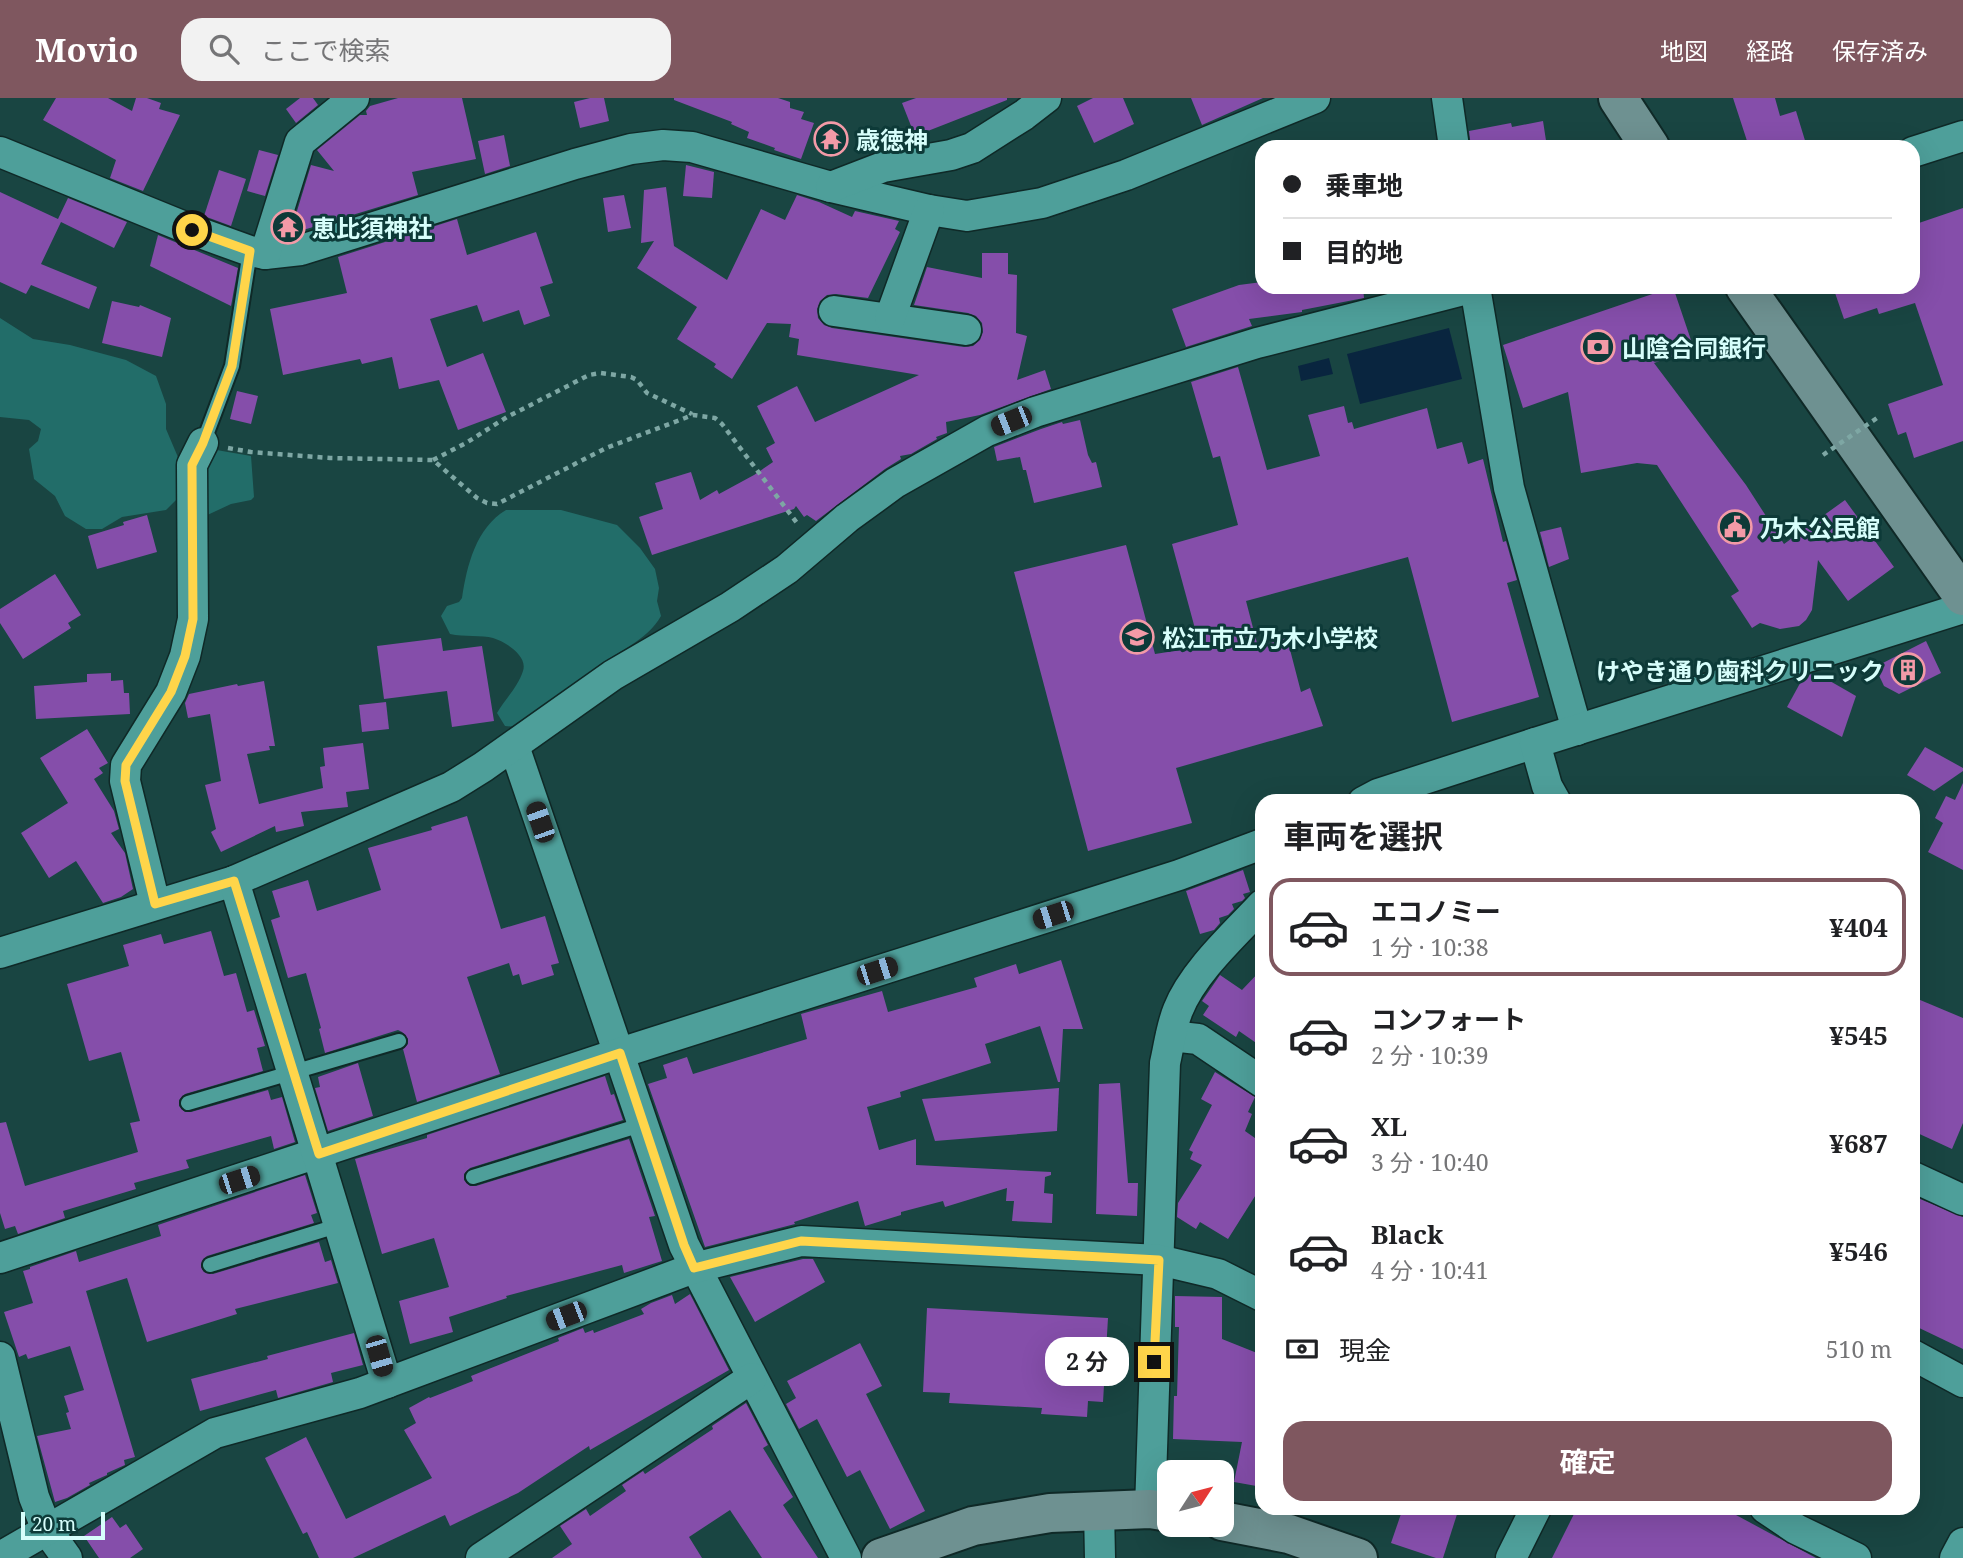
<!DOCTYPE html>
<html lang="ja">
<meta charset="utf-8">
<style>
body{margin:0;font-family:"Noto Serif","Noto Sans JP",serif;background:#f2f2f2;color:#202124;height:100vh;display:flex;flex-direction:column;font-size:26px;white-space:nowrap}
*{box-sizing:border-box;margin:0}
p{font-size:23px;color:#757577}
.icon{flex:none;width:38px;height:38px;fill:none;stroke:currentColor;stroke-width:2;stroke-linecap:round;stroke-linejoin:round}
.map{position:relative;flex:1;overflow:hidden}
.sheet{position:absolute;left:1255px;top:696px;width:665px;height:721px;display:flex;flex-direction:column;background:#fff;border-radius:21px;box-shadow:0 7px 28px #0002}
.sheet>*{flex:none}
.guide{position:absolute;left:1255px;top:42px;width:665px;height:154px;border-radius:21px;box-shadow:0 7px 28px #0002;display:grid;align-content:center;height:154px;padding:0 28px;background:#fff}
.needle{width:46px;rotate:54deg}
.buttons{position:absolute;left:1157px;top:1362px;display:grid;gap:14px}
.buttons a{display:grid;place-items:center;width:77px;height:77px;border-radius:14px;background:#fff;box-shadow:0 7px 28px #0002;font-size:35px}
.scale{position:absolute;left:21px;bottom:18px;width:84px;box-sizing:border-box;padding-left:7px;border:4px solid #d7fefb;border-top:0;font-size:19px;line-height:24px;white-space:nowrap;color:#d7fefb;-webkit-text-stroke:5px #0d3a38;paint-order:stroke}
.end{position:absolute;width:32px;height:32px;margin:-16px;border:9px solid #ffd54a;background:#111;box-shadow:0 0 0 4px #111}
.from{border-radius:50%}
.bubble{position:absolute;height:49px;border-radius:21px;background:#fff;box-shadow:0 7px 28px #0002;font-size:23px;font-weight:700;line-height:49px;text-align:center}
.car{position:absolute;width:21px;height:42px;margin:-21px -10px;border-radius:9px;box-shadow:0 0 5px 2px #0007;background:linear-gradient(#222 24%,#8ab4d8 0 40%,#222 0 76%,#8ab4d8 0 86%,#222 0)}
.guide b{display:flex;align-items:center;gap:24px;height:66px;font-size:26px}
.guide b+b{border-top:2px solid #e0e0e0}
.guide i{width:18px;height:18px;background:#202124}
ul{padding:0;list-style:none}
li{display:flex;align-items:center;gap:21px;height:98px;margin:0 14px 10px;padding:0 14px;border:4px solid transparent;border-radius:21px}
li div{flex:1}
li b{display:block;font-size:26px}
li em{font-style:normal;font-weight:700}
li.active{border-color:#7f575f}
li>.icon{width:63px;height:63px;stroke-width:1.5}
h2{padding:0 28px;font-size:32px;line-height:84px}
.pay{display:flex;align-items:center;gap:18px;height:77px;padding:0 28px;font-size:26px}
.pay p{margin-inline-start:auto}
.action{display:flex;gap:14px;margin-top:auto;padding:14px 28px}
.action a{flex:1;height:80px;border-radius:21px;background:#7f575f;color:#fff;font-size:28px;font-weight:700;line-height:80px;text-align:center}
header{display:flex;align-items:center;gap:42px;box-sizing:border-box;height:98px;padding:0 35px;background:#7f575f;color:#fff}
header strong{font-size:33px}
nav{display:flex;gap:38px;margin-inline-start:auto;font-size:24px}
.search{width:490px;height:63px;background:#f2f2f2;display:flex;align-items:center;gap:18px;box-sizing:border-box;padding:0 24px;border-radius:21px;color:#757577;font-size:26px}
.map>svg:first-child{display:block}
.green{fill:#226d69}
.water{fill:#09253f}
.building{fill:#854eaa}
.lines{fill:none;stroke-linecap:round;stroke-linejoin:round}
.lane-casing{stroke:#0f2927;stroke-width:18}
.street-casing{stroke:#0f2927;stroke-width:33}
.secondary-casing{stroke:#0f2927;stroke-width:42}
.path{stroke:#7ea7a4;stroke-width:4.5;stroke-dasharray:5 5;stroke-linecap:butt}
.lane{stroke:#4e9f9a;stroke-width:14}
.street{stroke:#4e9f9a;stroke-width:30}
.secondary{stroke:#6e9191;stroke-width:38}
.path-bridge{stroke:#7ea7a4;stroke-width:4.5;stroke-dasharray:5 5;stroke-linecap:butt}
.route{stroke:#ffd54a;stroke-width:9}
.labels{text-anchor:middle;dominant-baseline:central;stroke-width:6;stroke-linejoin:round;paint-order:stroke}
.poi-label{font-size:24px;font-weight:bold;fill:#d7fefb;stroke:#0d3a38;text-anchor:start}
</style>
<header>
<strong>Movio</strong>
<div class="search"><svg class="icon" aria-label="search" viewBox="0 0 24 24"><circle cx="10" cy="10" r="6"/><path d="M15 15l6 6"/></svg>ここで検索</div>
<nav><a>地図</a><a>経路</a><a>保存済み</a></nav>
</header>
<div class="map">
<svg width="1963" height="1460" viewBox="0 0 1963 1460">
<rect width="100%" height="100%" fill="#194542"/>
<g class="green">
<path d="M0,220L33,241L70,247L126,262L156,278L166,306V331L183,371L180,398L166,412L122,419L102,431H86L65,418L55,398L34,381L29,351L38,343L41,331L29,322L0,319Z"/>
<path d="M205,350L251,358L254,399L251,402L231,406L201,420Z"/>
<path d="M506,412H561L617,427L640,450L655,471L659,490L657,503L661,518C647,543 616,554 594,571C570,589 538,633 505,628L497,615C505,601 518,589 523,573C528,558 506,544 493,540C482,537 464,539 450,536L441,518L447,508L459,504L462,500C467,467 476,430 506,412Z"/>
</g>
<g class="water">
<path d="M1449,230L1462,281L1360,306L1347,256Z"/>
<path d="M1329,260L1333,276L1301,283L1298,268Z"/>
</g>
<g class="building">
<path d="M56,0H108L132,13L136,0H147L161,5L159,11L180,17L143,93L110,80L116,62L43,22Z"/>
<path d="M300,0H313L318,7L296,25L286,11Z"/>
<path d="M398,0H462L476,61L412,74L418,97L290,136L311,67L334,73L317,52L360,17H367L366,13L370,8Z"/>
<path d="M590,0H604L609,23L580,30L574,4Z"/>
<path d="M674,0H778L790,4V10L804,14L801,21L814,25L801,61L774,52L775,50L747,40L749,34L731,26L732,24L674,2Z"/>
<path d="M916,0H1007V2L915,38L902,5Z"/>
<path d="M1093,0H1123L1134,26L1094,45L1077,8Z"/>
<path d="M1191,0H1263L1202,27Z"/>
<path d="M1733,0H1775L1780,18L1796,13L1807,49H1749Z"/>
<path d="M1543,23L1547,49H1471L1469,33L1511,25L1512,29Z"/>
<path d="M504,37L510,68L485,76L478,43Z"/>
<path d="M259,52L278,57L265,98L247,93Z"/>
<path d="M686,67L714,74L712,100L683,98Z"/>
<path d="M219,72L246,81L231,128L204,118Z"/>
<path d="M666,89L674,148L727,182L761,111L785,122L797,97L819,104L852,119L855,113L899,123L895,131L900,134L868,200L836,196L827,197L820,203L817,211L818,220L824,227L832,230L964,249L973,248L980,242L983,234L982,225L976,218L968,215L914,207L927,169L982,180V155H1008V176L1017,177L1016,235L1027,238L1017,282L1045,272L1051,291L980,317L946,324L947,335L936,339L937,341L911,356L900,358L901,361L885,371L816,423L807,417L804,419L796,408L794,411L652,457L639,419L663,411L655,385L691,374L700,402L717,392L719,396L754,377L773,364L766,350L775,345L757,308L797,288L815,324L919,277L797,257L799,241L789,239L791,226L767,225L732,281L714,269L716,266L677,241L697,209L637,170L654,143L641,145L644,92Z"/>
<path d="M0,94L58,121L68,100L127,124L114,150L61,124L41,166L97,189L89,211L31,187L26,196L0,184Z"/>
<path d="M624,97L631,130L608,134L603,100Z"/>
<path d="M1963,110V343L1914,360L1906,334L1898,337L1888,306L1943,287L1915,205L1879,216L1877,210L1844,221L1833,189H1913V127Z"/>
<path d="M457,121L467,157L536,134L553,185L540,189L550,218L524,227L519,212L483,224L477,207L430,221L447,269L483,255L506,314L458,332L439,282L399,291L392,259L362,266L360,261L283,277L270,211L347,195L338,159Z"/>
<path d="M158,137L238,170L231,208L150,168Z"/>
<path d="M1262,184V189H1363L1364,200L1302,212V214L1249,221L1252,228L1186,249L1172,211L1239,187Z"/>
<path d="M1673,189L1694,251L1654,265L1746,387L1784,446L1845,402L1894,469L1848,503L1818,462L1812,512L1806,522L1799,528L1780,531L1760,525L1752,530L1731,498L1739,493L1657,367L1637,365L1581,375L1568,294L1523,310L1503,247Z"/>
<path d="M112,203L139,209L140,207L171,220L162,259L102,245Z"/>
<path d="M1238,269L1267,372L1320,358L1308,317L1344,308L1348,325L1352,324L1354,331L1427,310L1437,351L1462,344L1468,366L1483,361L1503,444L1506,443L1517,482L1507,485L1539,599L1452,624L1408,459L1246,503L1258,549L1287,540L1301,594L1310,590L1323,628L1176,670L1192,725L1088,753L1014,474L1126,447L1155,556L1200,549L1172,446L1238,427L1220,358L1213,360L1191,284Z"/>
<path d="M237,293L258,298L251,326L230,321Z"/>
<path d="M1080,322L1088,357L1092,365L1096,364L1102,389L1034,405L1026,372H1023L1020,359L997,363L994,349L1041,331L1062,324L1063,326Z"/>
<path d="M147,417L157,454L97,471L88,438L124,427L123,424Z"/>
<path d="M1561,429L1569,461L1549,469L1540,434Z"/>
<path d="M55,476L81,517L68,525L71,530L23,561L0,525V511Z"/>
<path d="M441,540L443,553L482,548L494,623L452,629L447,593L384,601L377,548Z"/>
<path d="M1926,543L1941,575L1899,596L1884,588L1875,569Z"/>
<path d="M111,575V583L123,582L124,595H129L130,616L36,621L34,588L87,584V576Z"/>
<path d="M1816,575L1856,598L1842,639L1787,609L1804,578Z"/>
<path d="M264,583L275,648H269L270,652L247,656L259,706L323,690L320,669L325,668L323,650L363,645L369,691L346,694L348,709L301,714L304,728L276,734L275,728L221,754L211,734L216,731L205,687L221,683L210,616L188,620L185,605L189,596L237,586L238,588Z"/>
<path d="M386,604L389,631L362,634L359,607Z"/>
<path d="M87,631L108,665L99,670L103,675L94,681L114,713L119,731L111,735L125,755L133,791L121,799L103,805L76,763L49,780L21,735L68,705L40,660Z"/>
<path d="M1925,649L1963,670V673L1934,693L1907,677Z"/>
<path d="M1963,685V772L1928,754L1943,725L1935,720L1946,698L1955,702Z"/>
<path d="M467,718L501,831L545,818L559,865L551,867L554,877L522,887L519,876L513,878L509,865L467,879L500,976L417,1004L403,951L408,946V941L402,934L398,932L325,955L319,931L321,930L306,875L288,880L271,822L280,819L272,793L308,782L317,813L381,792L368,750L432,732L431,729Z"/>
<path d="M1243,772L1250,794L1243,796L1245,800L1242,803L1232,806L1234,811L1228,817L1219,820L1220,825L1214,832L1200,836L1186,793Z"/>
<path d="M211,833L224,878L236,875L247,914L254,912L265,948L257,950L263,973L185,996L179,1002V1008L185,1014H191L268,992L271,1002L282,999L295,1044L274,1051L271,1038L186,1062L189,1070L134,1085L136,1091L63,1113L65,1120L18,1136L15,1128L5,1131L0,1115V1025L6,1024L25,1088L138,1054L130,1025L140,1023L121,954L89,963L67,886L129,868L123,847L161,836L164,846Z"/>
<path d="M1061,862L1083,931H1063L1060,984H1058L1040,928L985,946L991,965L900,994L901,999L867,1009L879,1052L916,1041V1067L1051,1074V1077L1045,1079L1044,1095L1053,1096L1052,1125L1012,1123L1014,1103H1006L1007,1090L945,1109L943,1103L901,1114V1117L865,1128L858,1103L794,1124L795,1126L705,1149L648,986L667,980L663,967L687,959L693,976L807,941L801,916L882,893L888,914L977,889L974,880L1016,866L1019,876Z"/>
<path d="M1262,871V949L1239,933L1236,939L1203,917L1209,908L1202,903L1220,877L1242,892Z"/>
<path d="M1913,899L1963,920V1025L1952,1051L1913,1033Z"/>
<path d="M358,965L373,1018L328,1033L315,990L320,989L318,979Z"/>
<path d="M1215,974L1255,999L1248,1014L1252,1016L1245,1033L1262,1045V1087L1228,1141L1200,1124L1196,1131L1177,1119L1178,1105L1202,1067L1190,1061L1193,1054L1189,1052L1212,1007L1201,1001Z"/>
<path d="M605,978L611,997L614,996L623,1022L470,1070L464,1076V1082L470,1088H476L629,1041L655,1118L649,1119L662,1163L624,1175L622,1167L506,1198L507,1200L449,1219L453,1234L410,1246L399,1203L449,1189L434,1140L382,1156L355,1061L427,1040V1037Z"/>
<path d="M1120,985L1128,1085H1138L1137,1118L1096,1116L1099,986Z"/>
<path d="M1059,990L1057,1033L935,1043L922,1001Z"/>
<path d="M305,1077L317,1115L311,1117L314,1125L207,1158L203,1161L201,1169L204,1174L213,1176L319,1144L325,1164L331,1162L338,1185L235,1211L237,1216L147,1244L127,1180L86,1193L135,1359L124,1362L125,1367L107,1375V1377L89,1385L90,1387L67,1400L55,1404L37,1338L71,1331L66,1315L69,1314L64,1298L84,1292L70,1248L28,1261L26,1256L19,1259L4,1214L33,1205L23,1173L30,1171V1169L76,1153L79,1164L161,1138L158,1127Z"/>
<path d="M1913,1098L1963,1119V1251L1913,1227Z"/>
<path d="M803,1161H813L825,1184L755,1224L730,1179Z"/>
<path d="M690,1196L729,1272L590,1352L589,1348L518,1395L450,1428L445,1417L353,1460H319L307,1434L303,1436L265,1360L306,1339L346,1421L432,1380L404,1332L416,1325L409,1310L429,1299L430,1300L473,1283L471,1278L559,1243L558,1240L583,1230L585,1235L593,1232L594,1235L644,1216L641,1211L651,1205L672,1197L675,1206Z"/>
<path d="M1175,1198L1222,1199V1241L1262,1257V1389L1234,1384L1242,1344L1173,1341L1174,1298H1177L1179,1229H1175Z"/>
<path d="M927,1210L1108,1220L1103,1304L1088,1303L1087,1319L1041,1316L1042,1310L949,1305L950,1295L923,1294Z"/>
<path d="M354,1235L363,1267L331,1275L333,1284L278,1300L276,1292L200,1313L191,1281L268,1261L267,1258Z"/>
<path d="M860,1245L882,1288L866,1296L925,1413L890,1431L860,1372L847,1379L817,1321L799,1331L786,1306L796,1300L787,1283Z"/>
<path d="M746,1305L768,1347L763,1350L793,1399L783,1407L818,1460H762L730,1412L689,1439L702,1460H552L572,1446L560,1428L586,1411L590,1418L626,1393L622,1387L643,1373L645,1376L713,1331L712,1328Z"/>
<path d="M1403,1410H1459L1443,1460H1436L1391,1445Z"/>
<path d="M1577,1410H1723L1816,1460H1552Z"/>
<path d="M112,1419L120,1430L126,1426L143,1451L130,1460H99L84,1438Z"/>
</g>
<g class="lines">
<defs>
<g id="lane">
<path d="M203,345L232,268L250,153"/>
<path d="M188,1005L399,943"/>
<path d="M473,1079L644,1026"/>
<path d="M210,1167L340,1127"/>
</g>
<g id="street">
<path d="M1447,0L1454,49"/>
<path d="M0,54L192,132L250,153L265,156L301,152L575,66L631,51L663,47L692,49L831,89L929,112L967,118L1042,105L1126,77L1315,0"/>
<path d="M1913,54L1963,38"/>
<path d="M831,89L883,69L951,57L972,50L1024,17L1046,0"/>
<path d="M265,156L300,44L354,0"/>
<path d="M1475,189L1509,390L1577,632"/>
<path d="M834,213L966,232"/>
<path d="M890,220L929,112"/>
<path d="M514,648L684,1147L846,1460"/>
<path d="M1363,704L1378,696L1535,645"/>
<path d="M1556,704L1547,688L1535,645L1963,510"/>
<path d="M155,806L125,683L126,667L171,594L185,558L193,521L192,367L203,345"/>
<path d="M0,855L234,783"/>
<path d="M1171,938L1198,941L1262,984"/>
<path d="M1913,1079L1963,1102"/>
<path d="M0,1160L620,955L1179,777L1262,746"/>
<path d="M1913,1257L1963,1284"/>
<path d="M0,1259L34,1399L47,1432L67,1460"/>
<path d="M387,1285L234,783L451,689L483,669L613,577L730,509L787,471L847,420L895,385L987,333L1035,314L1257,245L1475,189"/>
<path d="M1765,1410L1796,1431L1856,1460"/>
<path d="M1150,1411L1165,965C1169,948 1171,929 1178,912C1193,874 1234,837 1262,807"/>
<path d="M1099,1412L1100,1460"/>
<path d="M0,1459L215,1335L360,1295L694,1170L801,1143L1159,1162L1218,1176L1262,1198"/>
<path d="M481,1460L752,1280"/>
<path d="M1511,1460L1536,1410"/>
<path d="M1955,1460L1963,1445"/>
</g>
<g id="secondary">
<path d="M1618,0L1650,49"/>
<path d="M1745,189L1963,498"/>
<path d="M1222,1423L1289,1436L1358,1460"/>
<path d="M881,1460L973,1428L1050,1415L1150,1411L1169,1414"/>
</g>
</defs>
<use href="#lane" class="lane-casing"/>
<use href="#street" class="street-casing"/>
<use href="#secondary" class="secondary-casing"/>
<g class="path">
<path d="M228,350L251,354L330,360L433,362L477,400L487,405L497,406L606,350L693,317L715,320L722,326L797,425"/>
<path d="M433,362L466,345L507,319L589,277L601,275L631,279L637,282L647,295L692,316"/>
</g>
<use href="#lane" class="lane"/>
<use href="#street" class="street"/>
<use href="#secondary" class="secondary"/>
<path class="path-bridge" d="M1823,357L1877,320"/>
</g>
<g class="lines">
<path class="route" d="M192,132L250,153L232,268L203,345L192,367L193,521L185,558L171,594L126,667L125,683L155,806L234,783L319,1056L620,955L684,1147L694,1170L801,1143L1159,1162L1154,1264"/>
</g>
<defs>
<symbol id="temple-ring" viewBox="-11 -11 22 22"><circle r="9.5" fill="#0d3a38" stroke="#f39aa7" stroke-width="1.5"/><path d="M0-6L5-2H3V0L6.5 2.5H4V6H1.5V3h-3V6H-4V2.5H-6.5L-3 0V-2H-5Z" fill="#f39aa7"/></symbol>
<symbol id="bank-ring" viewBox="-11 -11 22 22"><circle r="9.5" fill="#0d3a38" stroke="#f39aa7" stroke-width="1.5"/><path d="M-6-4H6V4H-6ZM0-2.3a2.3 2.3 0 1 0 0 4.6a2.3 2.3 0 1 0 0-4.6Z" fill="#f39aa7"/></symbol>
<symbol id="civic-ring" viewBox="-11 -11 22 22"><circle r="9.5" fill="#0d3a38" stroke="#f39aa7" stroke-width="1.5"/><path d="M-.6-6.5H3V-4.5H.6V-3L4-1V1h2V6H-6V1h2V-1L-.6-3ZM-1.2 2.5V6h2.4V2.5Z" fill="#f39aa7"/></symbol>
<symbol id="school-ring" viewBox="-11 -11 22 22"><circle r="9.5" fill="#0d3a38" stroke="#f39aa7" stroke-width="1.5"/><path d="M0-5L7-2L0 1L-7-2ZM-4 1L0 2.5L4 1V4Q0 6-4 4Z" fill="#f39aa7"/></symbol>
<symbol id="building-ring" viewBox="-11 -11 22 22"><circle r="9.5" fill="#0d3a38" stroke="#f39aa7" stroke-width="1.5"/><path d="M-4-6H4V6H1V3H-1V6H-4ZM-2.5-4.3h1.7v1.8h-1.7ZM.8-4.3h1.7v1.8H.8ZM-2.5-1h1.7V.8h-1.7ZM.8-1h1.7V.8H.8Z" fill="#f39aa7"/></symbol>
</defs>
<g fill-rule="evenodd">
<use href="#temple-ring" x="812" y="22" width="38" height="38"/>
<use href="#temple-ring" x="269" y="110" width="38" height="38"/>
<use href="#bank-ring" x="1579" y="230" width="38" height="38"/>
<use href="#civic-ring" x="1716" y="410" width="38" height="38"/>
<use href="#school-ring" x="1118" y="520" width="38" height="38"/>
<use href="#building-ring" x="1889" y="553" width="38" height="38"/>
</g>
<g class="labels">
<g class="poi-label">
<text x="856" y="41">歳徳神</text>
<text x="312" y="129">恵比須神社</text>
<text x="1622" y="249">山陰合同銀行</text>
<text x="1760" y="429">乃木公民館</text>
<text x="1162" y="539">松江市立乃木小学校</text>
<text x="1884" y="572" text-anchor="end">けやき通り歯科クリニック</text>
</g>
</g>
</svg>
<div class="buttons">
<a><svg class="needle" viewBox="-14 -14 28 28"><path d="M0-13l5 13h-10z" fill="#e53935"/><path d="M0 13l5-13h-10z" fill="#757577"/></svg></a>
</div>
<div class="scale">20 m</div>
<i class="end from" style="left:192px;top:132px"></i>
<i class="end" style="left:1154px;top:1264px"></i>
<div class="bubble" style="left:1045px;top:1239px;width:84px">2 分</div>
<i class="car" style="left:1011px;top:323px;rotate:248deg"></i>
<i class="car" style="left:540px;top:724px;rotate:341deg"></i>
<i class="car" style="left:1053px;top:817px;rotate:252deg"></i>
<i class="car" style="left:877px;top:873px;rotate:72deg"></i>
<i class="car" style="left:239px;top:1082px;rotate:72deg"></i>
<i class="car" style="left:566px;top:1218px;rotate:249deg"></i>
<i class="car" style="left:379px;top:1258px;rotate:164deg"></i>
<div class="guide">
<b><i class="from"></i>乗車地</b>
<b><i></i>目的地</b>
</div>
<section class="sheet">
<h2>車両を選択</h2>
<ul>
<li class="active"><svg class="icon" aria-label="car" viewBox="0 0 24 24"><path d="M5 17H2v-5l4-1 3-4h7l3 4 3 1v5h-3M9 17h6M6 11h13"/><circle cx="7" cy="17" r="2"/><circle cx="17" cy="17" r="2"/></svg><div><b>エコノミー</b><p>1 分 · 10:38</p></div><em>¥404</em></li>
<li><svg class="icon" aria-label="car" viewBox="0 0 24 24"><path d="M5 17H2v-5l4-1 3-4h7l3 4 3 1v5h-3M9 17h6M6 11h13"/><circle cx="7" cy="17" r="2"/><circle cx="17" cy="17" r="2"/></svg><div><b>コンフォート</b><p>2 分 · 10:39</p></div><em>¥545</em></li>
<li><svg class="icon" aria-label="car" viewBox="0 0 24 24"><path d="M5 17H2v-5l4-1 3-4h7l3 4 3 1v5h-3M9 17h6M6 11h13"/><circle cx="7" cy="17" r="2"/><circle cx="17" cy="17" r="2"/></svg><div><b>XL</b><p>3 分 · 10:40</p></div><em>¥687</em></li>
<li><svg class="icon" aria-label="car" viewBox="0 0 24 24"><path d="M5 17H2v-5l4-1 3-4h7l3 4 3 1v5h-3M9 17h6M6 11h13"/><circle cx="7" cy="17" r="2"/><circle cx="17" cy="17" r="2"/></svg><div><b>Black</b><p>4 分 · 10:41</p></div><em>¥546</em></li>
</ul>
<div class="pay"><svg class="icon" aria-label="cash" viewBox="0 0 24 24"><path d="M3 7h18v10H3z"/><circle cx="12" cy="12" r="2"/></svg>現金<p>510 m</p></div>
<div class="action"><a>確定</a></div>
</section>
</div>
